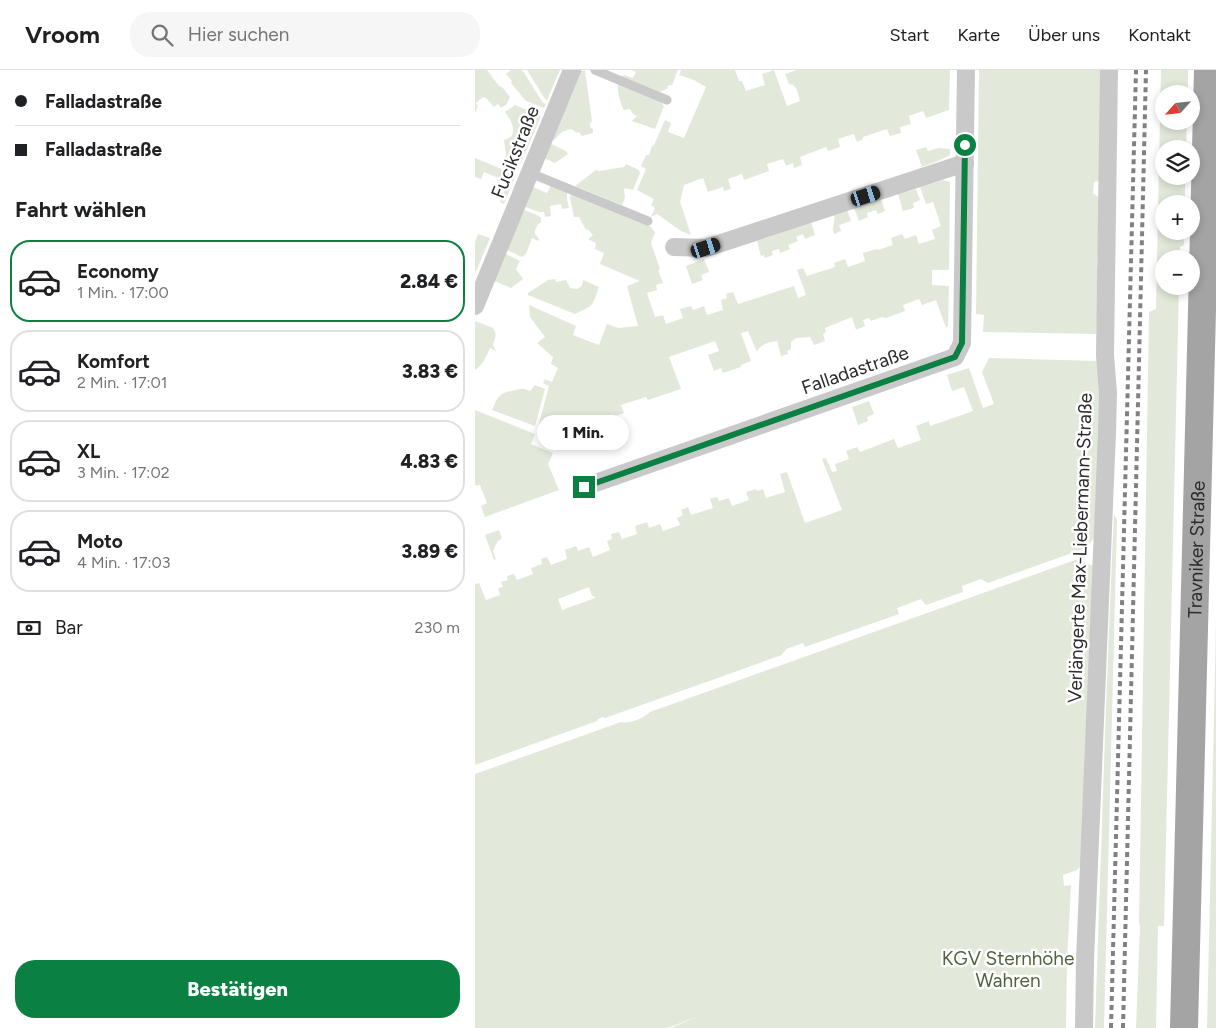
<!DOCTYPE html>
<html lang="de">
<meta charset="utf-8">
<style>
body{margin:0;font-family:Figtree,sans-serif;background:#f6f6f6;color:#202124;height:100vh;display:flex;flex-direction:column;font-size:19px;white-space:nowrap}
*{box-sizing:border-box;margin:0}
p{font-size:16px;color:#757577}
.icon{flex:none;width:28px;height:28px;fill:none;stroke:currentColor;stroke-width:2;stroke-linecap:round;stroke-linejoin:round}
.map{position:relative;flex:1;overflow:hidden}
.panel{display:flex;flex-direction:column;background:#fff;width:475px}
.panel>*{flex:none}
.banner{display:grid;align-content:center;height:110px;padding:0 15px;background:#fff}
.needle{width:32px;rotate:243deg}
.tools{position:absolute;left:680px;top:15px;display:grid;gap:10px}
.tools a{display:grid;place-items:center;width:45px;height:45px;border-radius:50%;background:#fff;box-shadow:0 2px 8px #0003;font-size:25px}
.end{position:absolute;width:22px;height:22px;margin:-11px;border:6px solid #0b8043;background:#fff;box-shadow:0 0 0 2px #fff}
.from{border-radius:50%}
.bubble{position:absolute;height:35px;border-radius:18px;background:#fff;box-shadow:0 2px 8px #0003;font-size:16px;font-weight:800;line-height:35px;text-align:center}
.car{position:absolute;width:15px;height:30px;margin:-15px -8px;border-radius:6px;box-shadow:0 0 4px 1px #0007;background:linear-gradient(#222 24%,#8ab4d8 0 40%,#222 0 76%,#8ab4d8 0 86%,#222 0)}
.banner b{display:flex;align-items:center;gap:18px;height:48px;font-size:19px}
.banner b+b{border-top:1px solid #e0e0e0}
.banner i{width:12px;height:12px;background:#202124}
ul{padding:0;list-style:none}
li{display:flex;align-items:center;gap:15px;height:82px;margin:0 10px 8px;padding:0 5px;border:2px solid #e0e0e0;border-radius:20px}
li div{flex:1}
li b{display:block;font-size:19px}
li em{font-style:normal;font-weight:800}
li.on{border-color:#0b8043}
li>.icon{width:45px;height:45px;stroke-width:1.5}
h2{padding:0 15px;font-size:22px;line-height:60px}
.pay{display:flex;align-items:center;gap:12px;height:55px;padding:0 15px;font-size:19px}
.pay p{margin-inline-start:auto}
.cta{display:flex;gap:10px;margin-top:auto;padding:10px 15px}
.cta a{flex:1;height:58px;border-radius:20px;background:#0b8043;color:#fff;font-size:20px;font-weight:800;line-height:58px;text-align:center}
header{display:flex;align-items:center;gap:30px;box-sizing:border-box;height:70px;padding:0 25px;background:#fff;border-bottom:1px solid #e0e0e0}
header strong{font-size:24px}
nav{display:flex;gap:28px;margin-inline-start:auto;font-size:18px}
.search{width:350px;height:45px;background:#f6f6f6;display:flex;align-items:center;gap:12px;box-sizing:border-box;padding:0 18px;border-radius:20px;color:#757577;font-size:19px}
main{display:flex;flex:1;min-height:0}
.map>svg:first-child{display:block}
.green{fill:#e2e9da;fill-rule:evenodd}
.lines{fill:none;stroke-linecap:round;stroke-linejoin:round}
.service{stroke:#c9c9c9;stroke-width:9}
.minor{stroke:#c9c9c9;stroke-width:18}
.primary{stroke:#a4a4a4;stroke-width:28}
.rail{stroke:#818181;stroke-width:4;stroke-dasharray:5 4;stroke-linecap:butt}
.route{stroke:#0b8043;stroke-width:6}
.labels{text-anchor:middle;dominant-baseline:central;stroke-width:5;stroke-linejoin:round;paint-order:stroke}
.street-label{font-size:19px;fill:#2c2c2c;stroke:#fff}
.park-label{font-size:19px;fill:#4f643c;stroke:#fff}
</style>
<header>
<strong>Vroom</strong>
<div class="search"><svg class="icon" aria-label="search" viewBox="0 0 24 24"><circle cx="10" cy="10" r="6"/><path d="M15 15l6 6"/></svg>Hier suchen</div>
<nav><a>Start</a><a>Karte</a><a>Über uns</a><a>Kontakt</a></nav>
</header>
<main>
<section class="panel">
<div class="banner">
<b><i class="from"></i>Falladastraße</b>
<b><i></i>Falladastraße</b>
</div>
<h2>Fahrt wählen</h2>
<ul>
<li class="on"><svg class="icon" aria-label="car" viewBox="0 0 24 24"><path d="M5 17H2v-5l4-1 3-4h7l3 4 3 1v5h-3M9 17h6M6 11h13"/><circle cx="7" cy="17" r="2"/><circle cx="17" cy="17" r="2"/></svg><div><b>Economy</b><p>1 Min. · 17:00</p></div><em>2.84 €</em></li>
<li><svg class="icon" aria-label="car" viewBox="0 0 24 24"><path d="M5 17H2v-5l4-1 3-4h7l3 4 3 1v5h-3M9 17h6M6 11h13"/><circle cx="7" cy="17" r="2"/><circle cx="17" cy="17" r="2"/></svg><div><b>Komfort</b><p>2 Min. · 17:01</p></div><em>3.83 €</em></li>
<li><svg class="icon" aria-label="car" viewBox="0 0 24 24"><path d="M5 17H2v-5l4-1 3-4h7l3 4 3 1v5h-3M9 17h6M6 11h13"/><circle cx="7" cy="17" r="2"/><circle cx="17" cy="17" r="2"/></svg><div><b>XL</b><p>3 Min. · 17:02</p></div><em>4.83 €</em></li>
<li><svg class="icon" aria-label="car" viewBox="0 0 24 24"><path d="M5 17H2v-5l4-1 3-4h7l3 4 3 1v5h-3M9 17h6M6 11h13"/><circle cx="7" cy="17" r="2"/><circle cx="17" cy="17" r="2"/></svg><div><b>Moto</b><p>4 Min. · 17:03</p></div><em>3.89 €</em></li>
</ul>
<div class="pay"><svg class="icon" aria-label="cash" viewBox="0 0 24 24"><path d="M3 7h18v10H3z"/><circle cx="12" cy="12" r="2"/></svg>Bar<p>230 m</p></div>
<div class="cta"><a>Bestätigen</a></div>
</section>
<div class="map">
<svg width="741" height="958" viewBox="0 0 741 958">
<rect width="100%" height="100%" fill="#fff"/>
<g class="green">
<path d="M0,0H12L24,16L27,17L35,27L32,34L26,38L23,34L19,37L11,28L8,27L1,33L3,36L0,43Z"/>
<path d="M36,0H46L48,1L68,33L71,34L69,38L51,31L36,13L37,11L31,4Z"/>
<path d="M52,0H85L72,30L70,29Z"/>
<path d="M105,0L110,1L117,51L115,53V57L118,59V63L107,66L104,62L102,63L98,60L95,59L87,62L79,70L75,69Z"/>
<path d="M157,0H203L197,15L192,16L193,18L185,22L146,7L149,5L158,8L161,2Z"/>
<path d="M206,0H260L264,11H267L271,21L290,15L287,4L299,0L312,36L325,31C323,24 322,14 314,14L310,4L322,0H475L474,40L451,48L448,41L434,46L436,54L425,57L426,63L415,66L412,59L388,67V69L382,72L379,64L363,69L365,77L353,81L351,77L325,87L327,95L319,98L318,93L311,96L308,89L292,94L294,101L269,110L267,104L253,109L256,119L249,121L248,117L233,122L228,108L209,115L205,132L216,165L206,161L182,144L176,147L180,138L176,135L179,129L162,120L171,99L166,96L171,85H174L177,76L179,75L190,50L196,53L193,62L209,68L231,17L219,10L204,5Z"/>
<path d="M504,0H626L625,111L619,112L618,123L627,130L626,185L622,186V196L625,200L621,264L508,262L509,245L501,244Z"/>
<path d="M686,0H713V24H689V51H712L711,79H689V106H710V134H689V161H709V175L705,177V189H689V216H704L689,856H683L681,958H661L665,857L664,852L674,242L681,239Z"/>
<path d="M143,13L184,30L189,36L180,59L157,51L162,46L158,44L155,39L149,40C145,33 142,21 143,13Z"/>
<path d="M40,35L66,46L46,93L43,95L30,90L31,84L29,70L36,67C41,57 36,51 30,42Z"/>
<path d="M76,74L91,81L93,84L80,93L69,88Z"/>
<path d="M451,77L453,81L463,78L475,79V85L463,91L447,97L441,80Z"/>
<path d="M0,88L41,105L29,134L25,132L33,112L9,102L6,109L0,107Z"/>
<path d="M151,94L164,100L165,103L158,120L150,118L149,120L150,128L147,135L100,116L121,100L124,101L149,97Z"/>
<path d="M468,110L475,112L474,200H457V215L474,216L473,256L471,258L461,230L447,235L444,229L428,235L430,241L411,248L407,247L396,251L394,248L388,250L390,256L381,260L377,247L350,258L351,262L348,264L350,271L339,275L335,267L321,268L316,272V279L312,281L313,284L306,286L302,271C295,272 284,274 282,282L273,261L266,263L276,291L266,295V297L248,303L246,298L239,301L233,285L244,281L240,271L194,287L206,319L173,330L171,327L146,335L149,343L138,347L136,346L86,364L68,357L67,359L63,357L74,316L68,313L70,309L77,312L83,298L76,294L78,287L62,273L70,267L55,247L54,235L101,256L98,265L124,275L132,254L143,258L163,256L152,216L165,211L125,194L129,183L120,179L121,173L113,169L118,165L113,159L111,160L104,147H99L95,128L96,123L175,156L180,162L176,173L185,199L183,200L188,213L181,215L182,220L172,223L180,247L188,245L191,254L208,248L205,239L216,236L218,240L229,236L232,245L248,240L246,230L252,228L251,224L258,222L263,234L319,216L323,228L331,225L322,200L328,198L332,206L360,197L359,193L370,189L373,197L390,191L388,183L402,179L403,180L418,175L416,168L427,164L430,169L441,165L444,174L460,169L457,160L466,156L458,132L451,134L445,117Z"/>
<path d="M76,115L92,122V128L94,138L87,139L86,134L75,136L76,146L70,147L69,142H64L48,136L58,117L72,123Z"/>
<path d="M441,119L445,130L438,133L439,138L428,141L423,124Z"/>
<path d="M406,129L410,141L403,144L401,140L392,143L393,147L384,151L379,138Z"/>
<path d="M47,139L64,146L66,148V153L63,154L60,160V164L64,169L63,171L57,168L51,184L47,187L30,179Z"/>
<path d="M372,140L376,151L364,155L366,161L359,164C356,156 361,152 359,144Z"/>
<path d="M336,152L340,165L330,169L328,164L321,167L323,171L313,175L315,179L305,183L304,179L297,181L298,185L290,188L289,185L286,186L282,171Z"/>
<path d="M3,164L15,168L0,204V172Z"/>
<path d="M29,183L45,191L41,199L48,209L36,218L17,210Z"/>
<path d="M229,189L234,202L226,205L228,210L217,214L211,196Z"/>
<path d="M80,209L81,212L91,210L95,218L102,219L107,216L108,210L124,217C117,237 119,235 100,244L53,225V223L73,210Z"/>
<path d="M0,251L18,258C23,264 19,270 18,275L21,281L15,278C11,287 8,295 0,300Z"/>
<path d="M514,288L623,291L625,316L622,464L611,478L513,513L506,509L487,516L488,522L451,535L446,529L422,538L424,544L330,577L328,573L311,579L307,585L130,648L128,647L123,649L122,651L0,695V514L4,513L11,530L25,525L23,518L28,517L26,512L33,510L32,506L39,504L42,510L58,504L56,498L67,494L66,489L72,487L76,495L92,489L90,480L101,476L103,481L114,477L118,487L135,480L132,471L137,469L136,464L144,462L147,469L162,464L160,456L172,452L174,458L185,454L188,461L205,455L202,448L208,445L206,440L213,437L216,445L238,438L235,429L242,427L244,431L254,428L257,436L274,430L271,422L281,419L282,421L288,419L291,428L310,422L305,404L312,402L330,453L367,440L347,389L351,388L357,402L362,401L360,394L374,389L371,381L382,377L385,382L419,369L423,378L446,370L441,356L454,351L455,356L498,341L489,317L477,321L472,305L494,298L508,338L519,334L507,302ZM114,517L117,526H120V528L87,540L83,529Z"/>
<path d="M60,315L70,319L60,356L17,340C22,329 23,323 36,321C46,319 45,317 55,321Z"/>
<path d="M394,331L399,344L392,347L393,351L383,355L377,337Z"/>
<path d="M0,340L60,364L56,374L78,383L73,394L84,420L10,447L6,436L12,433L5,415L1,416L0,414Z"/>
<path d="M639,444L642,450L629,958H620C626,787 631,615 639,444Z"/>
<path d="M24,460L27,468L22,472L18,481L21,489L19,490L10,465Z"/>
<path d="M603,489L618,496L608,793L602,800L588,805L589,816L596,815L592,892L591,958H195L225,946L192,958H0V704L146,652C155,654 169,648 175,642Z"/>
<path d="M741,544V958H732L740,602Z"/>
</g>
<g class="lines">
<g class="service">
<path d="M120,0L192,30"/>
<path d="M55,103L173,151"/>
</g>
<g class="minor">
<path d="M199,177L231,178L490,93"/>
<path d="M0,236L97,0"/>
<path d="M109,417L480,287L487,273L491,0"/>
<path d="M609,958L610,890L632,363L633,323L630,285L634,0"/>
</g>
<path class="primary" id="s1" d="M709,958L733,0"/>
<g class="rail">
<path d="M636,958L661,0"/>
<path d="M648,958L671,0"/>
</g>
</g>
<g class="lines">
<path class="route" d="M109,417L480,287L487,273L490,75"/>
</g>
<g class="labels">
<g class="street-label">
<text transform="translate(40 82) rotate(-68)">Fucikstraße</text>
<text transform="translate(380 300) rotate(-19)">Falladastraße</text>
<text transform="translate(605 478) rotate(-88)">Verlängerte Max-Liebermann-Straße</text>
<text stroke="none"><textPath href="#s1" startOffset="479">Travniker Straße</textPath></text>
</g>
<g class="park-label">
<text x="533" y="888">KGV Sternhöhe<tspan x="533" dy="22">Wahren</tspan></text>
</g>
</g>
</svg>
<div class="tools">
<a><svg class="needle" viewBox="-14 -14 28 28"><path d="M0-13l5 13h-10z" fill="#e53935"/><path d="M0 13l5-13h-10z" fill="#757577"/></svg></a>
<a><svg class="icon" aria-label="layers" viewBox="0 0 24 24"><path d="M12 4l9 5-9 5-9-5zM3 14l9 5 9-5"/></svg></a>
<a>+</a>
<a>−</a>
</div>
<i class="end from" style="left:490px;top:75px"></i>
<i class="end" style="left:109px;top:417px"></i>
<div class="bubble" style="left:62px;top:345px;width:92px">1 Min.</div>
<i class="car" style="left:391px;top:126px;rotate:72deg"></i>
<i class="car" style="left:231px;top:178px;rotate:72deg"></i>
</div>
</main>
